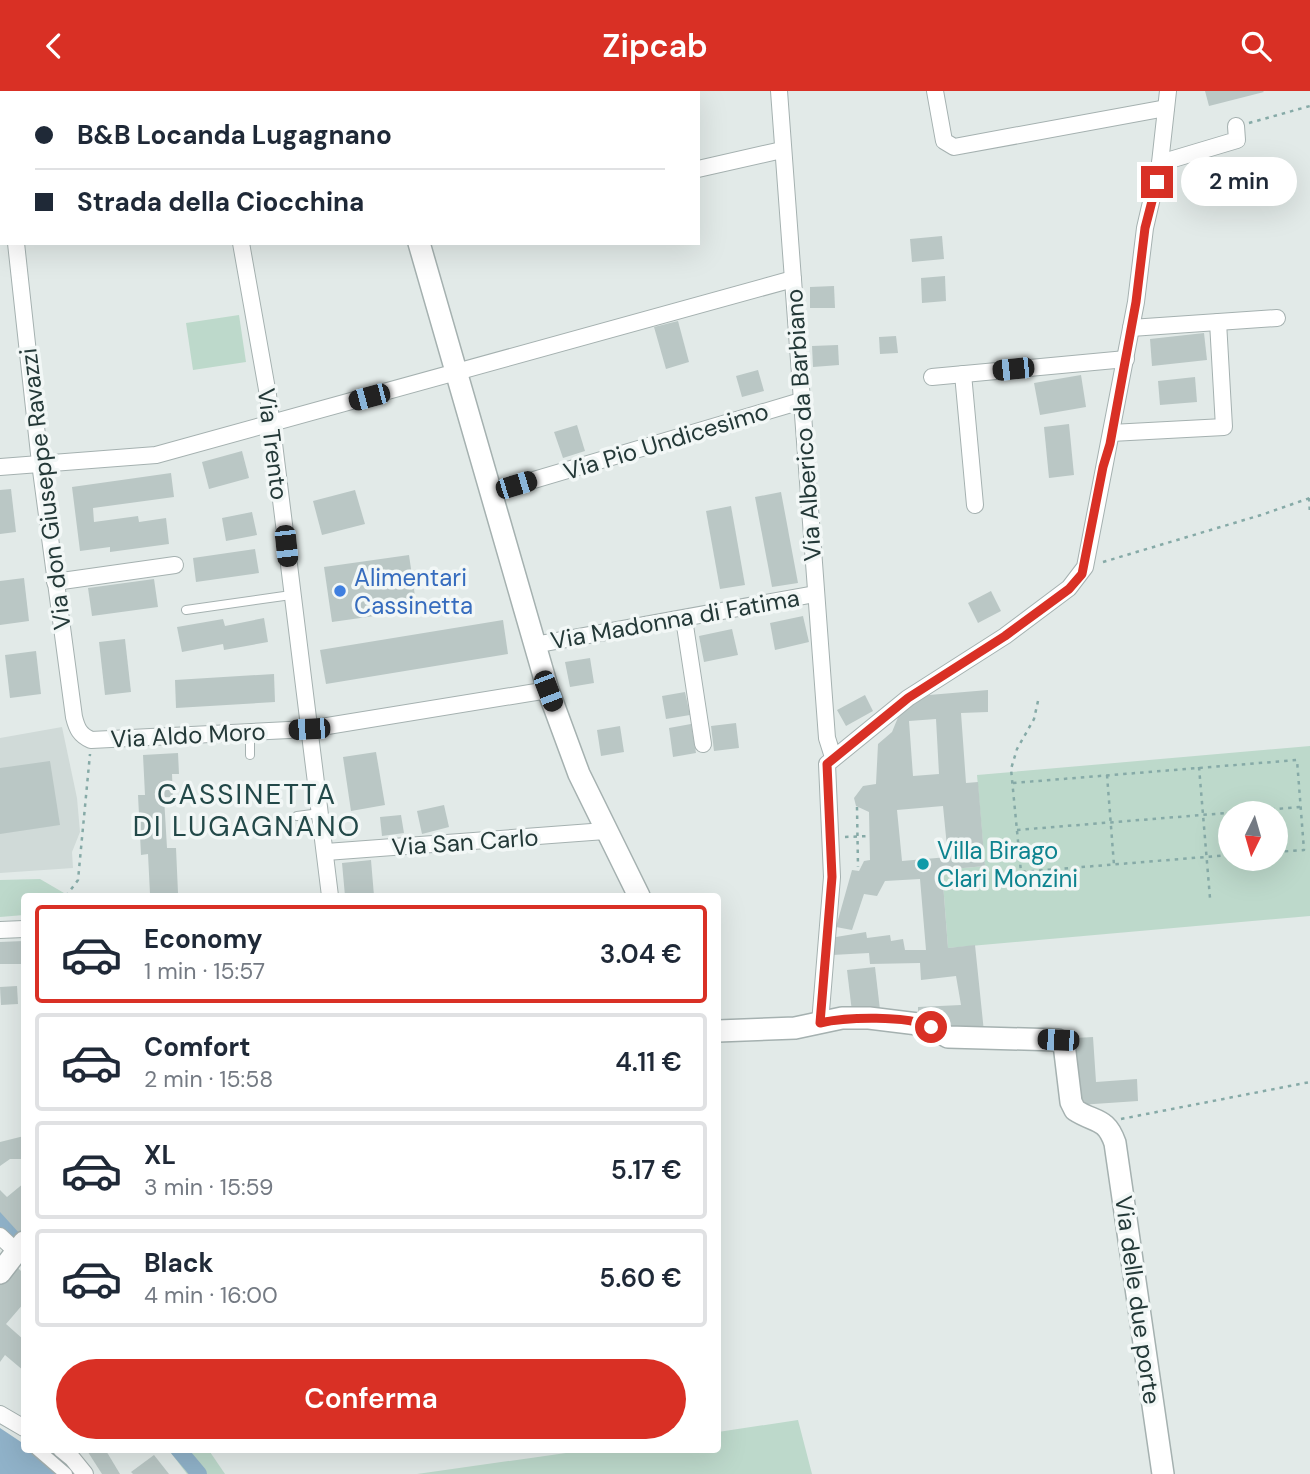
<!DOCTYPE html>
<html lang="it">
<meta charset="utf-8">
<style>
body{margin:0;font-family:"DM Sans",sans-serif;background:#f6f6f7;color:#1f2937;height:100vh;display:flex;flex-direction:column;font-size:26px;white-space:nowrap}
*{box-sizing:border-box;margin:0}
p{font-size:23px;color:#747a83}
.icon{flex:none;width:38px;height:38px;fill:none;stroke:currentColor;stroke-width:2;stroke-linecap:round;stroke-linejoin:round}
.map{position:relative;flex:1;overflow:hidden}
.side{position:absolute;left:21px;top:802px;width:700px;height:560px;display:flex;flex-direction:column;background:#fff;border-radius:7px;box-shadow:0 7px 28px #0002}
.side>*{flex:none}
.hud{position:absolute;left:0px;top:0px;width:700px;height:154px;box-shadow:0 7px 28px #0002;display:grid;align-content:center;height:154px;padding:0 35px;background:#fff}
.needle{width:46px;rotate:185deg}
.fabs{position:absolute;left:1218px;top:710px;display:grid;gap:14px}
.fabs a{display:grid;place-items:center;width:70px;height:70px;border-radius:50%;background:#fff;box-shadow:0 7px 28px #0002;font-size:35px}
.end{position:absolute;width:32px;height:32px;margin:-16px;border:9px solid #d93025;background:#fff;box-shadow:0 0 0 4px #fff}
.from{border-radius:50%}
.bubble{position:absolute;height:49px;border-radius:24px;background:#fff;box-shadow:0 7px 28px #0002;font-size:23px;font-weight:600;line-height:49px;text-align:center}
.car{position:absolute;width:21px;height:42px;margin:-21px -10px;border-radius:9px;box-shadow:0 0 5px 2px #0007;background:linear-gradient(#222 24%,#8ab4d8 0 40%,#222 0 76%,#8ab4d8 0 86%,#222 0)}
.hud b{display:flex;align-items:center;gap:24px;height:66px;font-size:26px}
.hud b+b{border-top:2px solid #e0e1e3}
.hud i{width:18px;height:18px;background:#1f2937}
ul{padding:12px 0 0;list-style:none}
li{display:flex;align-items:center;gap:21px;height:98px;margin:0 14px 10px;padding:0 21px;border:4px solid #e0e1e3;border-radius:7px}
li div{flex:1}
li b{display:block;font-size:26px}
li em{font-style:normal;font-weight:600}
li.active{border-color:#d93025}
li>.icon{width:63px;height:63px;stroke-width:1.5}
.action{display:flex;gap:14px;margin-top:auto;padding:14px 35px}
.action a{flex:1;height:80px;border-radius:42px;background:#d93025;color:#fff;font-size:28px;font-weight:600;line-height:80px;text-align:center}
header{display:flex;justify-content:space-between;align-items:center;height:91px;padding:0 35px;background:#d93025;color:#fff;font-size:32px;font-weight:600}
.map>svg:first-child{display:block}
.built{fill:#d0dad8}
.green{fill:#bdd9cb;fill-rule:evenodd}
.water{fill:#90b2c9}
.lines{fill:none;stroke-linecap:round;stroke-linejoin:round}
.canal{stroke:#90b2c9;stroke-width:16}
.building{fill:#bac7c5;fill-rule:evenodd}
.service-casing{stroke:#a5b1b0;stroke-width:10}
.pedestrian-casing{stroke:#a5b1b0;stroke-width:15}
.minor-casing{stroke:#a5b1b0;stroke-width:18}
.tertiary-casing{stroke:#a5b1b0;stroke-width:24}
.path{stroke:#86aaa7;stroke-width:2.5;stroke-dasharray:3.5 5;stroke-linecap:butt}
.service{stroke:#fff;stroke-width:8}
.pedestrian{stroke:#fff;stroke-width:12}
.minor{stroke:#fff;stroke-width:16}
.tertiary{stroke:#fff;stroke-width:21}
.route{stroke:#d93025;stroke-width:9}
.shop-dot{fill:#3f7fe0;stroke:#f2f7f6;stroke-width:2.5}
.culture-dot{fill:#0f9aa8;stroke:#f2f7f6;stroke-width:2.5}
.labels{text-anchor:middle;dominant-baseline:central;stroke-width:7;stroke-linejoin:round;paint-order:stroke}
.street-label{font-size:24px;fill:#243938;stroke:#f2f7f6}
.shop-label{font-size:24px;fill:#366cbe;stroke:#f2f7f6;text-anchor:start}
.culture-label{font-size:24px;fill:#0d838f;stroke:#f2f7f6;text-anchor:start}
.quarter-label{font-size:28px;letter-spacing:2px;fill:#224848;stroke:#f2f7f6}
</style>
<header><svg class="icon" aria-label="back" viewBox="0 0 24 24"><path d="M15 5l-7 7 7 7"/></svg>Zipcab<svg class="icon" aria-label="search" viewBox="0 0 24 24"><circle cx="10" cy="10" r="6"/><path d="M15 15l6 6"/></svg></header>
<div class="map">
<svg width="1310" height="1383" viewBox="0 0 1310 1383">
<rect width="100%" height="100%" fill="#e2eae8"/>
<path class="built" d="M62,636L77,707L80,741L72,761L73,777L0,782V647Z"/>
<g class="green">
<path d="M239,224L246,271L193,279L186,232Z"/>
<path d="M1310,655V825L948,857L942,779L985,775L977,684ZM1230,723H1276V768H1230Z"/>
<path d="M40,788L64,802L62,805H24V824L0,826V789Z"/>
<path d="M798,1329L812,1383H417L594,1358H718V1341Z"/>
<path d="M168,1358H208L225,1383H187Z"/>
</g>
<path class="water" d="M0,1337L24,1353V1358H31L61,1383H0Z"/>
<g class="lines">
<g class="canal">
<path d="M0,1127L24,1156"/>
<path d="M178,1358L199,1383"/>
</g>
</g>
<g class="building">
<path d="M1205,0H1263L1264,1L1209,15Z"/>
<path d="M942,145L944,168L912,171L910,148Z"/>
<path d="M945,185L946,210L922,212L921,187Z"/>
<path d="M834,195L835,217H810V196Z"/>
<path d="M678,230L689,271L666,278L654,236Z"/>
<path d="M1204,242L1207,269L1152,275L1150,248Z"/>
<path d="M896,245L898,262L880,263L879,246Z"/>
<path d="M838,254L839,274L813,276L812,255Z"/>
<path d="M758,279L764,300L742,306L736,285Z"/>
<path d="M1081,284L1086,316L1040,324L1034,292Z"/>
<path d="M1195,286L1197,311L1160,314L1158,290Z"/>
<path d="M1069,333L1074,384L1049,387L1044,336Z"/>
<path d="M577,334L585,360L563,367L554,341Z"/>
<path d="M242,360L249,387L209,398L202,371Z"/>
<path d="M171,382L174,406L93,417L94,431L138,425L139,431L166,427L169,453L110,461V456L80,460L72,396Z"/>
<path d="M11,398L16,441L0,443V399Z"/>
<path d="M355,399L365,433L322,444L313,410Z"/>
<path d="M781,401L798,492L772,496L755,406Z"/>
<path d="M731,415L745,494L720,498L706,420Z"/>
<path d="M252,421L257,444L226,450L222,427Z"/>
<path d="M255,458L259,482L196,491L193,467Z"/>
<path d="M409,464L417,519L332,531L324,476Z"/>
<path d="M24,487L29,530L0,534V490Z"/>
<path d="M154,488L158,516L92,525L88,497Z"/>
<path d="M991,500L1001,520L978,532L968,512Z"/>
<path d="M803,525L809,551L775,559L770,532Z"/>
<path d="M264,527L268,551L224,559L223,553L182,561L177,536L223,528L225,535Z"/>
<path d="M503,529L508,563L326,593L320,559Z"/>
<path d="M732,538L738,564L704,571L699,545Z"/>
<path d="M125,548L131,601L105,604L99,551Z"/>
<path d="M36,560L41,603L10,607L5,564Z"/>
<path d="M590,567L594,592L570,596L565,571Z"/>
<path d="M274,583L275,611L176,617L175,589Z"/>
<path d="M988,599V621L961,622L966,692L978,691L985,775L942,779L948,857L975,854L984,941H943L944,927H918V916L961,914L956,885L921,889L920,872L870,873L869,862L832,864L836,846L866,841L867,847L890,844L891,850L903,848L905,859H926L920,788L885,790L877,805L864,803L852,839L836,836L852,779L859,780L864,770L870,769L869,721L856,715L854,707L863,695L876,693L878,653L892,641L899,624L912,612L929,604ZM936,628L939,683L913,685L909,630ZM943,715L948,766L902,770L897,719Z"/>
<path d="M685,601L690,624L666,628L662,605Z"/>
<path d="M865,604L873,620L846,635L837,619Z"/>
<path d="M736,632L739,657L714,660L711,635Z"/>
<path d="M691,633L696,662L673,666L669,637Z"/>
<path d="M620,635L624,661L601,665L597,639Z"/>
<path d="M376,661L385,714L351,720L343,666Z"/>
<path d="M178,662L179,683H172L173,706H164L167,757H176L178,802L150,803L148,763L141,764L138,704H145L143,664Z"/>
<path d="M50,670L60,734L0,743V677Z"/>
<path d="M444,714L449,736L422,743L417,720Z"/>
<path d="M401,724L404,742L382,745L380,726Z"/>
<path d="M371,769L374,805H345L342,772Z"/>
<path d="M24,850V873H0V851Z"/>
<path d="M875,876L880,919L852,921L847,879Z"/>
<path d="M17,895L18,913L1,914L0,896Z"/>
<path d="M1093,946L1096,991L1137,988L1138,1010L1079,1014L1075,947Z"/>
<path d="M24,1045V1068H10L0,1075V1051Z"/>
<path d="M24,1092V1138L20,1143L0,1121V1099L7,1106Z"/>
<path d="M14,1173L24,1183V1212L6,1233L24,1249V1280L5,1264L0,1271V1192Z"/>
<path d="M86,1358H105L120,1383H102Z"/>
<path d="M154,1364L169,1383H133L131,1381Z"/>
</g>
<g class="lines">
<defs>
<g id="service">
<path d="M186,519L291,504"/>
<path d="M250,641V664"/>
<path d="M297,725L320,722"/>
</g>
<path id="pedestrian" d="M37,1358L66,1383"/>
<g id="minor">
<path d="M215,0L216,2"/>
<path d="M779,0L827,647L833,666"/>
<path d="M935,0L944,50L954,56L1166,17"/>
<path d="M72,2L74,0"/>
<path d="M1160,72L1237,49L1236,35"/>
<path d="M698,78L782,59"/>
<path d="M16,152L40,372L74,626C77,638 80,644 91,649L309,638L548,599"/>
<path d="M241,152L268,304L330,805"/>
<path d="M1131,237L1277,227"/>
<path d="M963,283L975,414"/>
<path d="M932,286L1126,268"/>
<path d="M1111,342L1224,336L1218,231"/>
<path d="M0,376L156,364L793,188"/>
<path d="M490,402L801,310"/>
<path d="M55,491L175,474"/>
<path d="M684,528L703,653"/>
<path d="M534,554L815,503"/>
<path d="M326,761L605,740"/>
<path d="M0,839L24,838"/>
<path d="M820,932L832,786L827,673L908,607L1005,545L1069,497L1085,476L1136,211L1145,137L1160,72L1168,0"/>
<path d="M0,1145L16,1160"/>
<path d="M0,1323L24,1337"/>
<path d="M61,1358L72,1367L85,1383"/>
</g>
<g id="tertiary">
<path d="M394,0V2"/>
<path d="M419,152L548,599L579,683L639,805"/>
<path d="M718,940L795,937L842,927H869L926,934L948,946L1058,949L1064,953L1071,1011L1075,1019C1095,1032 1106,1026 1115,1052L1163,1383"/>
<path d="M0,1182L24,1151"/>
</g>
</defs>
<use href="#service" class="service-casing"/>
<use href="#pedestrian" class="pedestrian-casing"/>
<use href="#minor" class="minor-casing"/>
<use href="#tertiary" class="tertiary-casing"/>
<g class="path">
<path d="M1249,32L1310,15"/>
<path d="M1309,407L1310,423"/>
<path d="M1103,471L1261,424L1310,407"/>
<path d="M1038,610L1034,628L1017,658L1011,678L1021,781L1230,764"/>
<path d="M1199,676L1210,807"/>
<path d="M1107,684L1114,774"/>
<path d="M1013,692L1297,669L1304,759L1276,761"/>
<path d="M857,716L858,776"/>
<path d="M1017,739L1300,716"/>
<path d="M845,746L870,745"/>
<path d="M66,805L78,789L90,663"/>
<path d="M1121,1028L1310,991"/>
</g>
<use href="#service" class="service"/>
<use href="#pedestrian" class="pedestrian"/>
<use href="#minor" class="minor"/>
<use href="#tertiary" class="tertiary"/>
</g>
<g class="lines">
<path class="route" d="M931,936C908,924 845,926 820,932L832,786L827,673L908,607L1005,545L1069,498L1082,483L1103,376L1110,353L1136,211L1145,137L1157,91"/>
</g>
<circle class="shop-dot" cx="340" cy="500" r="7"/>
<circle class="culture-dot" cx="923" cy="773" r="7"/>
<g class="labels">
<g class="street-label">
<text transform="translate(803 334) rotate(-94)">Via Alberico da Barbiano</text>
<text transform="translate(666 350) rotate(-17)">Via Pio Undicesimo</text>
<text transform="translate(273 353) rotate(83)">Via Trento</text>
<text transform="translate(45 398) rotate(-97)">Via don Giuseppe Ravazzi</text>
<text transform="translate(675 528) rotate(-10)">Via Madonna di Fatima</text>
<text transform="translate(188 644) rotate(-3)">Via Aldo Moro</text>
<text transform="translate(465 751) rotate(-4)">Via San Carlo</text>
<text transform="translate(1138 1209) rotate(82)">Via delle due porte</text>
</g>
<g class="shop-label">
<text x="354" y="486">Alimentari<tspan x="354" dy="28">Cassinetta</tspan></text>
</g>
<g class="culture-label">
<text x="937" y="759">Villa Birago<tspan x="937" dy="28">Clari Monzini</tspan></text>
</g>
<g class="quarter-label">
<text x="247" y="703">CASSINETTA<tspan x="247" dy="32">DI LUGAGNANO</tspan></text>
</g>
</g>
</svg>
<div class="fabs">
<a><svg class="needle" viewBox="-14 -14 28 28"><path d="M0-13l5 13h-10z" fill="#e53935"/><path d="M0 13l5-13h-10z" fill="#747a83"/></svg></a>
</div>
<i class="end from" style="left:931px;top:936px"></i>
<i class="end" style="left:1157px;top:91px"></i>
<div class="bubble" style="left:1181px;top:66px;width:116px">2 min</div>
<i class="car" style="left:1013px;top:278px;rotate:264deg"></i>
<i class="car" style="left:369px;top:306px;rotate:255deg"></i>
<i class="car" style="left:516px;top:394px;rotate:73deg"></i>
<i class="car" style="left:286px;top:455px;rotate:174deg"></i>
<i class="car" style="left:548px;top:600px;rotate:159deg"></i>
<i class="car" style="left:309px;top:638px;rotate:267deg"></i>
<i class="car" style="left:1058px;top:949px;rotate:272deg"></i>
<div class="hud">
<b><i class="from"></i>B&amp;B Locanda Lugagnano</b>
<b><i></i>Strada della Ciocchina</b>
</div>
<section class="side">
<ul>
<li class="active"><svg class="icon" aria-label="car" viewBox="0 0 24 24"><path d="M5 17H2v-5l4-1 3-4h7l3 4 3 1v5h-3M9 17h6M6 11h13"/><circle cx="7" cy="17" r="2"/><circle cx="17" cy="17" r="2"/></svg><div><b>Economy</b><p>1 min · 15:57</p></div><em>3.04 €</em></li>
<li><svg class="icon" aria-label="car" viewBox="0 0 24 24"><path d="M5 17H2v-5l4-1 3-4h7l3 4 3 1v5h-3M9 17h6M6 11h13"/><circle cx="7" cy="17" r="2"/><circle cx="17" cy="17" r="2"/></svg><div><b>Comfort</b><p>2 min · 15:58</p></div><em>4.11 €</em></li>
<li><svg class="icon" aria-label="car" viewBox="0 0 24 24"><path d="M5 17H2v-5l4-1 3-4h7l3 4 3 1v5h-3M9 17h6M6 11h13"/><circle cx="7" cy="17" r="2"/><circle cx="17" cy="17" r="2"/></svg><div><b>XL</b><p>3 min · 15:59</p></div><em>5.17 €</em></li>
<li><svg class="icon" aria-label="car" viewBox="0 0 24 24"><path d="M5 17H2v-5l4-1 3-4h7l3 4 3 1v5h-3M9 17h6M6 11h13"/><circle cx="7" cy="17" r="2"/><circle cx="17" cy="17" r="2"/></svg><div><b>Black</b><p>4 min · 16:00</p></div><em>5.60 €</em></li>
</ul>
<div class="action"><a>Conferma</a></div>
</section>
</div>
